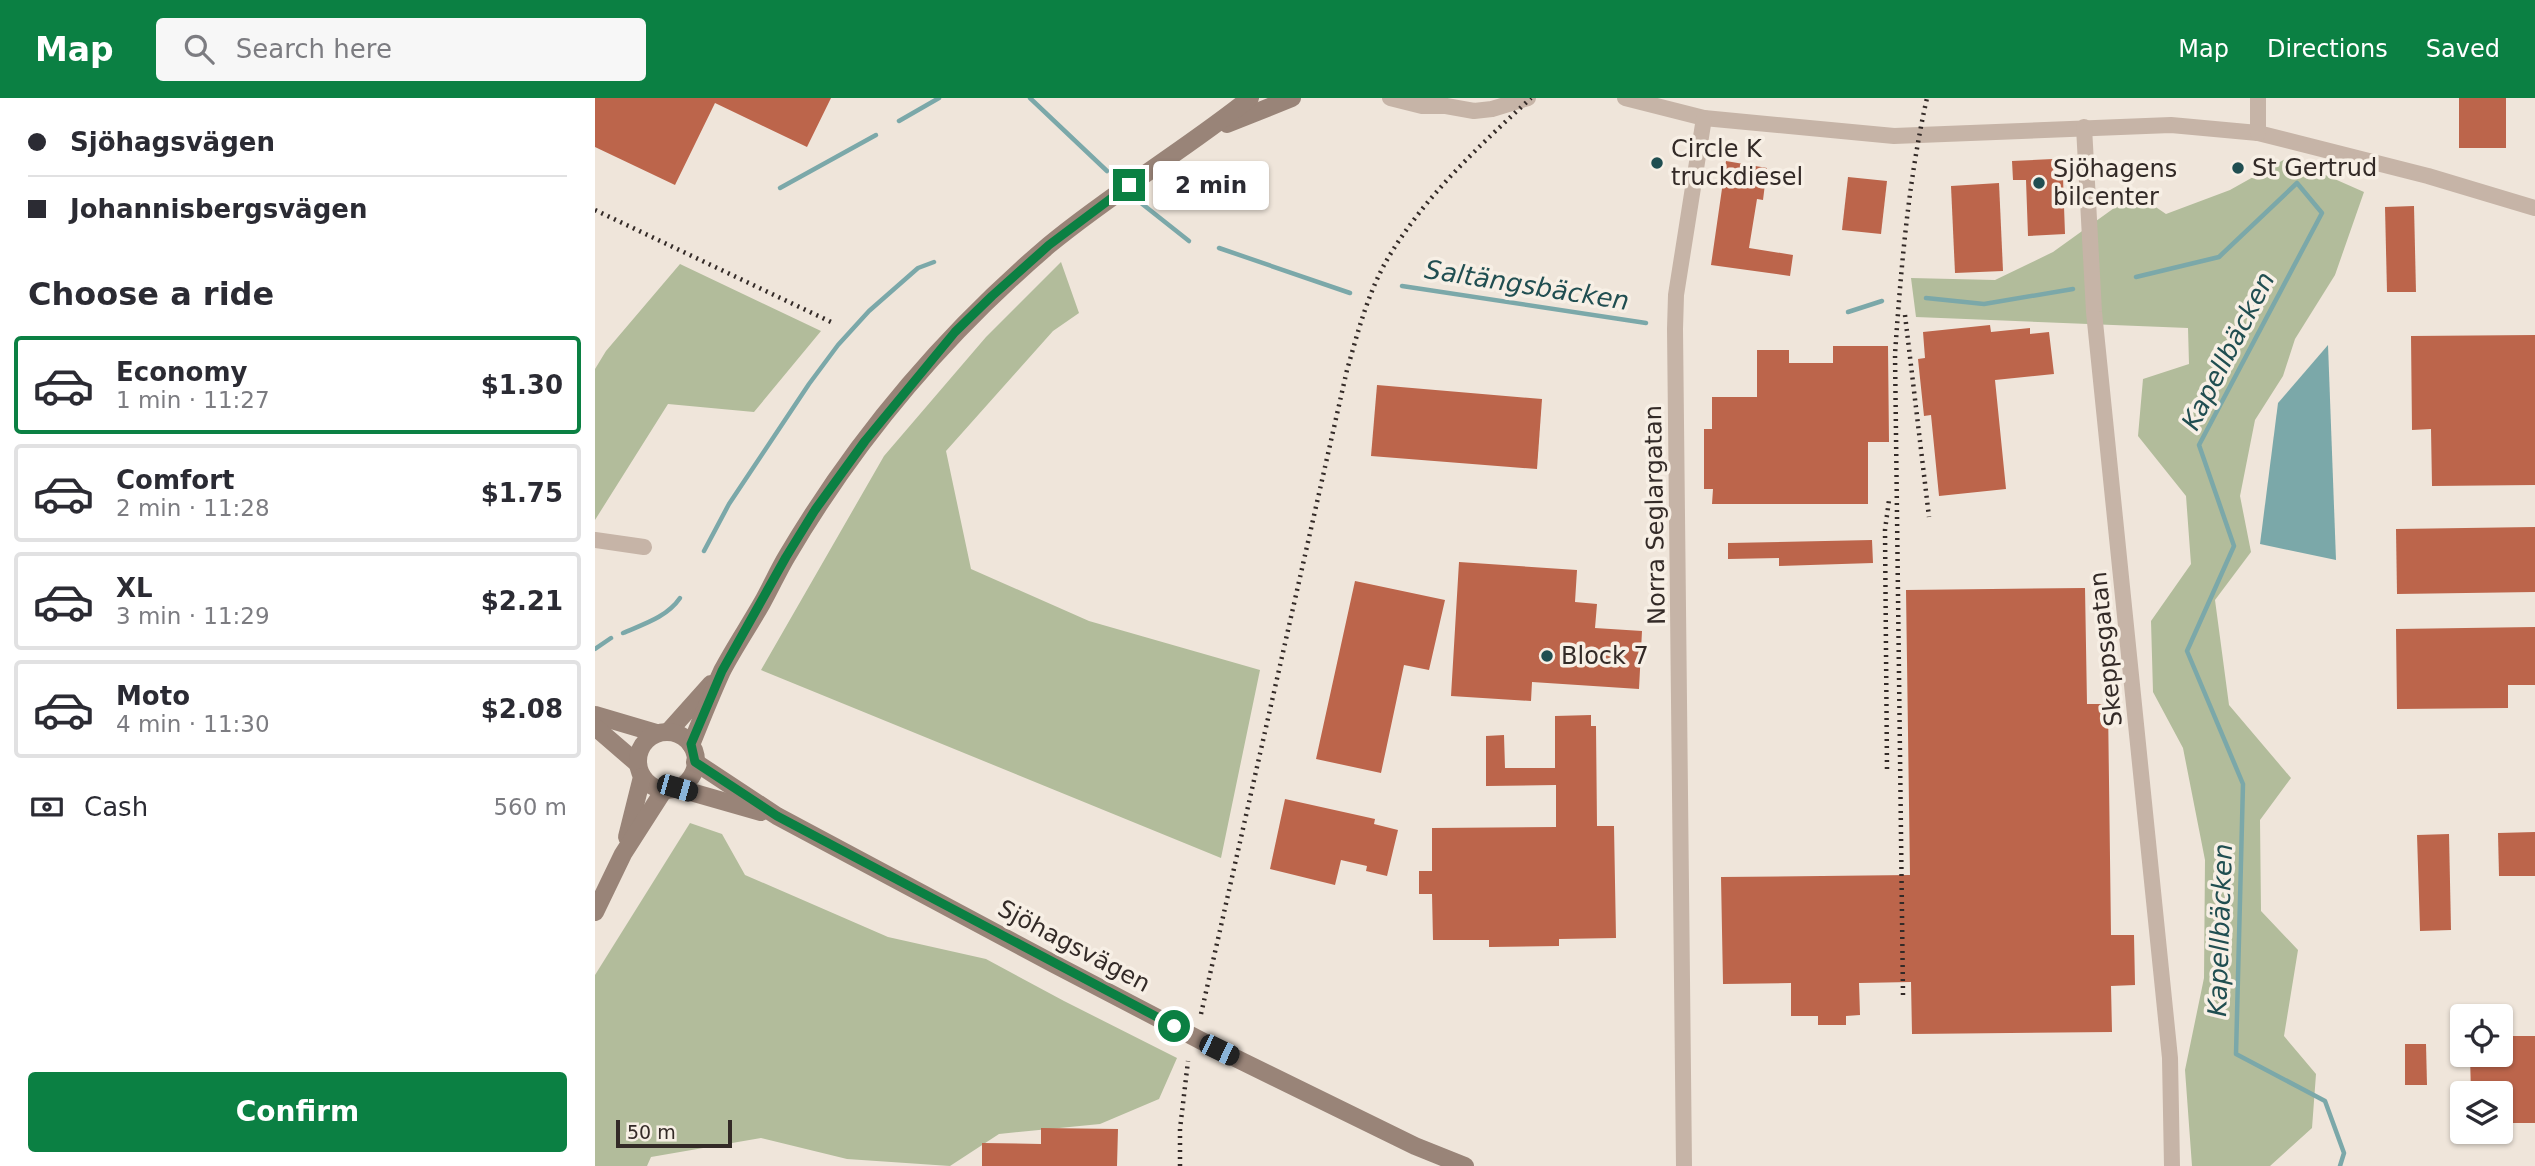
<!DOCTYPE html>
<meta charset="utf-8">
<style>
body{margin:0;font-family:"DejaVu Sans",sans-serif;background:#f7f7f7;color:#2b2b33;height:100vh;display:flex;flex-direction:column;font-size:26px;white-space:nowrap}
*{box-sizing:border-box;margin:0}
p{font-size:23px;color:#7c7c81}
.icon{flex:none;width:38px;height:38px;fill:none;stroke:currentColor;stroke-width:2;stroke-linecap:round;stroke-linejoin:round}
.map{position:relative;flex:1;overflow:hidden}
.sheet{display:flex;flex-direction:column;background:#fff;width:595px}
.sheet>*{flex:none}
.guide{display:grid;align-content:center;height:154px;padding:0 28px;background:#fff}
.buttons{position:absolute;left:1855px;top:906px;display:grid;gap:14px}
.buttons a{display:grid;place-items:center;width:63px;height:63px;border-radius:7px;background:#fff;box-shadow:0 2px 5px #0004;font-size:35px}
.scale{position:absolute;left:21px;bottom:18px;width:116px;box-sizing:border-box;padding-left:7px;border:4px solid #332a27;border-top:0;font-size:19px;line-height:24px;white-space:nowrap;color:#332a27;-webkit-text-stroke:5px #f7efe5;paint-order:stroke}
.end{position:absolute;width:32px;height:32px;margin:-16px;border:9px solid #0b8043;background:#fff;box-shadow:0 0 0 4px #fff}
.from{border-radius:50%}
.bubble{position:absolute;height:49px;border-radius:7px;background:#fff;box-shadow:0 2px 5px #0004;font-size:23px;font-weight:800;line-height:49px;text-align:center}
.car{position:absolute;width:21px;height:42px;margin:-21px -10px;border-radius:9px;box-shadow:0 0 5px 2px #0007;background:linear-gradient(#222 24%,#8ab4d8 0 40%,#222 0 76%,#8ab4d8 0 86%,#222 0)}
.guide b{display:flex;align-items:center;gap:24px;height:66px;font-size:26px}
.guide b+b{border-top:2px solid #e1e1e2}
.guide i{width:18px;height:18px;background:#2b2b33}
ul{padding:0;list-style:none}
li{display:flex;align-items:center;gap:21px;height:98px;margin:0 14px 10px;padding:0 14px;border:4px solid #e1e1e2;border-radius:7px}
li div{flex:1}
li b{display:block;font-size:26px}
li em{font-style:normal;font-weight:800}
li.on{border-color:#0b8043}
li>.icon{width:63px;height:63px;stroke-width:1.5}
h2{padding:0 28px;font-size:32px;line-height:84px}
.pay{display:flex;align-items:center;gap:18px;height:77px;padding:0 28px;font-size:26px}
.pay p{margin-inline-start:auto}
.primary-button{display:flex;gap:14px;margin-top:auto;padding:14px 28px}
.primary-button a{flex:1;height:80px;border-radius:7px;background:#0b8043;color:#fff;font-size:28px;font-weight:800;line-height:80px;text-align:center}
header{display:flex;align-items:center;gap:42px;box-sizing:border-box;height:98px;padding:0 35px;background:#0b8043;color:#fff}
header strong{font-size:33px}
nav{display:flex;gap:38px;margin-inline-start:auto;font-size:24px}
.search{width:490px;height:63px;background:#f7f7f7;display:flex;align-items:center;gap:18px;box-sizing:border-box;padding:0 24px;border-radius:7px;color:#7c7c81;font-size:26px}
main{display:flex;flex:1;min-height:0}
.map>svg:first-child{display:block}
.green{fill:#b2bc9b}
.water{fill:#7ba8a9}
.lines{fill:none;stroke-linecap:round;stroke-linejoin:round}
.stream{stroke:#7ba8a9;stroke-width:4.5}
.building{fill:#bc654b}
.street{stroke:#c6b4a7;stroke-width:16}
.secondary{stroke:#998478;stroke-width:18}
.rail{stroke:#332a27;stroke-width:4.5;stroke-dasharray:2 5;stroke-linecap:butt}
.route{stroke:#0b8043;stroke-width:9}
.poi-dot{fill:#204e51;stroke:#f7efe5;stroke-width:2.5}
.labels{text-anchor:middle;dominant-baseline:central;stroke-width:7;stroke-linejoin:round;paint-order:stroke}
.poi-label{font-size:24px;fill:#332a27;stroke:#f7efe5;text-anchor:start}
.street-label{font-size:24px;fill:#332a27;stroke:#f7efe5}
.water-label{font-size:26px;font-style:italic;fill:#204e51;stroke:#f7efe5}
</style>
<header>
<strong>Map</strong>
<div class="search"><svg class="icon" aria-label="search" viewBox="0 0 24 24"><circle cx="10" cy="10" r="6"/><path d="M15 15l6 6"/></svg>Search here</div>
<nav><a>Map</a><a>Directions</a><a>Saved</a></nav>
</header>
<main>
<section class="sheet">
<div class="guide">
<b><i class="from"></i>Sjöhagsvägen</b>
<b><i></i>Johannisbergsvägen</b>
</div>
<h2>Choose a ride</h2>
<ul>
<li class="on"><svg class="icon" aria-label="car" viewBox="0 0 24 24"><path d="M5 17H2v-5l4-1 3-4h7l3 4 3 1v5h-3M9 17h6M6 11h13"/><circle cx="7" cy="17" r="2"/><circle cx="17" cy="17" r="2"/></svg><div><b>Economy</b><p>1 min · 11:27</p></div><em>$1.30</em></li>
<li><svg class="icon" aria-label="car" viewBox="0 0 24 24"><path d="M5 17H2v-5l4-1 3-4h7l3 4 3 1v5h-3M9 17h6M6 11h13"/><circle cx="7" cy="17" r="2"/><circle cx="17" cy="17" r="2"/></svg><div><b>Comfort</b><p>2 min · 11:28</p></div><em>$1.75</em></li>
<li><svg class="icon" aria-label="car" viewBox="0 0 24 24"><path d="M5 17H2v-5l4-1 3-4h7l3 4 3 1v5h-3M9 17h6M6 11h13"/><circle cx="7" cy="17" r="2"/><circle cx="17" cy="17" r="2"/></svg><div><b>XL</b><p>3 min · 11:29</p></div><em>$2.21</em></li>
<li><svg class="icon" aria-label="car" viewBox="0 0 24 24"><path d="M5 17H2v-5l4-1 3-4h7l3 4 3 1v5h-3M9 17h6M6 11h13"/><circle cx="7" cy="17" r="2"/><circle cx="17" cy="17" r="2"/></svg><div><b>Moto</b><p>4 min · 11:30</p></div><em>$2.08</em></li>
</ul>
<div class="pay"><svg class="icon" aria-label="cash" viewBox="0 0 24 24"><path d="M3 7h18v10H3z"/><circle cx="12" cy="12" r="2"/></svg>Cash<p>560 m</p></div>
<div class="primary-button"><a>Confirm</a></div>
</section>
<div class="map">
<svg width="1940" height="1068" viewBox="0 0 1940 1068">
<rect width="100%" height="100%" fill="#efe5da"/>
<g class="green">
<path d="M1692,60L1769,94L1740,177L1700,241L1688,278L1660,322L1645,398L1656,454L1620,502L1634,607L1696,680L1665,722L1666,813L1703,852L1689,938L1721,976L1717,1030L1675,1068H1597L1590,972L1609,880L1610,762L1588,650L1558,594L1556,523L1596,466L1591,398L1543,338L1548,281L1594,266L1593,230L1321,219L1316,180L1400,182L1458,154L1540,95L1571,116L1635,92Z"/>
<path d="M466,164L484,215L458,233L351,353L376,471L494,523L665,572L626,760L166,572L289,358L391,239Z"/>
<path d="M85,166L226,233L159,314L73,306L0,422V271L11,253Z"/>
<path d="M95,725L127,736L150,777L293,839L391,861L469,903L582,960L564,1001L505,1026L404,1036L355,1068L252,1061L166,1040L56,1059L52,1068H0V877Z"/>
</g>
<path class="water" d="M1733,247L1741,462L1665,446L1683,305Z"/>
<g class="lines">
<g class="stream">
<path d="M435,0L512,73"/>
<path d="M304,23L344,0"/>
<path d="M185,90L281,37"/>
<path d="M546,105L594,143"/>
<path d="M624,150L755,195"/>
<path d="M1541,179L1624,159L1702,85L1727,115L1604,347L1639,448L1592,553L1648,686L1641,956L1730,1003L1749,1055L1745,1068"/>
<path d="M807,188L1051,225"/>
<path d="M1331,200L1389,206L1478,191"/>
<path d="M1253,214L1287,203"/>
<path d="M109,453L134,406L214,286L243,247L274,213L323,170L339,164"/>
<path d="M28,535C49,526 72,519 85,500"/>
<path d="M0,551L16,540"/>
</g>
</g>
<g class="building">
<path d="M0,0H236L212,49L120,5L80,87L0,49Z"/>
<rect x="1864" y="0" width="47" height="50"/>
<path d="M1458,61L1459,80H1468L1470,136L1433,138L1431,82H1418L1417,63Z"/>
<path d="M1131,63L1172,70L1168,102L1162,101L1154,150L1198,157L1195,178L1116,167Z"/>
<path d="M1253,79L1292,83L1286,136L1247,132Z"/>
<path d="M1404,85L1408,173L1360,175L1356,88Z"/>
<path d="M1819,108L1821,194H1792L1790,109Z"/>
<path d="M1395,227L1396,234L1435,230V236L1454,234L1459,276L1400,282L1411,391L1344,398L1336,317L1329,318L1323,261L1330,260L1328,234Z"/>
<path d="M1940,237V387L1837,388L1836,331L1817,332L1816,238Z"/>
<path d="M1238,248H1293L1294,344H1273V406H1117L1118,391H1109V331H1117V299H1162V252H1194V265H1238Z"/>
<path d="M782,287L947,301L942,371L776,358Z"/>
<path d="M1940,429V494L1802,496L1801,431Z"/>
<path d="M1277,442L1278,465L1184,468V460L1133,461V445Z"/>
<path d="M864,464L982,472L980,504L1002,506L1000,530L1047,533L1044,591L937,584L936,603L856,598Z"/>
<path d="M760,483L850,502L834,572L809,567L786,675L721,661Z"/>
<path d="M1490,490L1492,606H1513L1516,837H1539L1540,887L1516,888L1517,934L1317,936L1316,884L1264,885L1265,917L1251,918V927H1223V918H1196V885L1128,886L1126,779L1315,777L1311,492Z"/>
<path d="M1940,529V587H1913V610L1802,611L1801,531Z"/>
<path d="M996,617V628H1001L1002,728H1019L1021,840L964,841V848L894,849V842H838L837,796H824V773H837V730L961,729V687L891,688V638L909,637L910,670H960V618Z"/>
<path d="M690,701L780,721L779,726L803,732L792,778L771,773L772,768L746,762L740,787L675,771Z"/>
<path d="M1940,734V778H1904L1903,735Z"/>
<path d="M1854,736L1856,832L1825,833L1822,737Z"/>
<path d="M1906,938H1940V1025H1906V996H1876L1875,957H1906Z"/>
<path d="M1810,946H1831L1832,987H1810Z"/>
<path d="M446,1030L523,1031L522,1068H387V1045L446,1046Z"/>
</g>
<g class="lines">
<g class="street">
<path d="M795,0L827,8H851L879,13L897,11L933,0"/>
<path d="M1030,0L1109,20L1299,38L1576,27L1663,35L1833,78L1940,110"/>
<path d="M1663,0V35"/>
<path d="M1489,29L1499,214L1575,960L1577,1068"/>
<path d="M0,442L49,449"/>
<path d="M1089,1068L1080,231L1081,197L1109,20"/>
</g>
<g class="secondary">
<path d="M632,26L697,0"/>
<path d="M0,617L61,635"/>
<path d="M0,629L43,666"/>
<path d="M74,633L116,586"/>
<circle cx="72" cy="663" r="29"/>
<path d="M96,647C106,622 116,597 127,573C139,550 154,528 167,505C176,489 183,473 192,458C261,341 351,235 454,147C518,94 590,52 655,0"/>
<path d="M100,664L182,718L459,866L624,952L820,1048L870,1068"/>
<path d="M82,690L166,714"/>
<path d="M32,739L47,679"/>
<path d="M0,814L28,756L69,692"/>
</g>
<g class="rail">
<path d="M0,112L236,224"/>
<path d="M1310,217L1334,419"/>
<path d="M1292,671L1290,432L1294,402"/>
<path d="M1308,897L1300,256C1306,171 1313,84 1332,0"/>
<path d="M606,916L752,272C763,234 773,194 793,160C830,98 883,49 936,0"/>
<path d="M585,1068V1031L593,963"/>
</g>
</g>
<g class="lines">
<path class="route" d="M534,87L454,147L397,198L360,234L270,343L220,412L191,459L127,573L96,646L100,664L182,718L579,928"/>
</g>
<g class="poi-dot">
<circle cx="1062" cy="65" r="7"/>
<circle cx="1643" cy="70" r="7"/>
<circle cx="1444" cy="85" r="7"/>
<circle cx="952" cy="558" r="7"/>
</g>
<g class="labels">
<g class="poi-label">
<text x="1076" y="51">Circle K<tspan x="1076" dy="28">truckdiesel</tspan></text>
<text x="1657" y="70">St Gertrud</text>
<text x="1458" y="71">Sjöhagens<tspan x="1458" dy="28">bilcenter</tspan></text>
<text x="966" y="558">Block 7</text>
</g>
<g class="street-label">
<text transform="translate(1060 417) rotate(-91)">Norra Seglargatan</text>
<text transform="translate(1511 551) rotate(-96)">Skeppsgatan</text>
<text transform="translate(479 848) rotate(28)">Sjöhagsvägen</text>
</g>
<g class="water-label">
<text transform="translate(932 187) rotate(9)">Saltängsbäcken</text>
<text transform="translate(1633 253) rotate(-63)">Kapellbäcken</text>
<text transform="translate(1625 832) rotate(-88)">Kapellbäcken</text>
</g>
</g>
</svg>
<div class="buttons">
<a><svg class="icon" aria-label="locate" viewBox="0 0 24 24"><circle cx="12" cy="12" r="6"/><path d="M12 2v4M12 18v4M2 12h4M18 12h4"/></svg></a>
<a><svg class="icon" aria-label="layers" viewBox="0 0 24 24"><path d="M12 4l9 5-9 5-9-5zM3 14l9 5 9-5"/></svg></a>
</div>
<div class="scale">50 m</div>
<i class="end from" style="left:579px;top:928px"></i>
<i class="end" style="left:534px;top:87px"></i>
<div class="bubble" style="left:558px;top:63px;width:116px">2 min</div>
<i class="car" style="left:82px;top:690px;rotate:106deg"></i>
<i class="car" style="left:624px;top:952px;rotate:116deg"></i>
</div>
</main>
